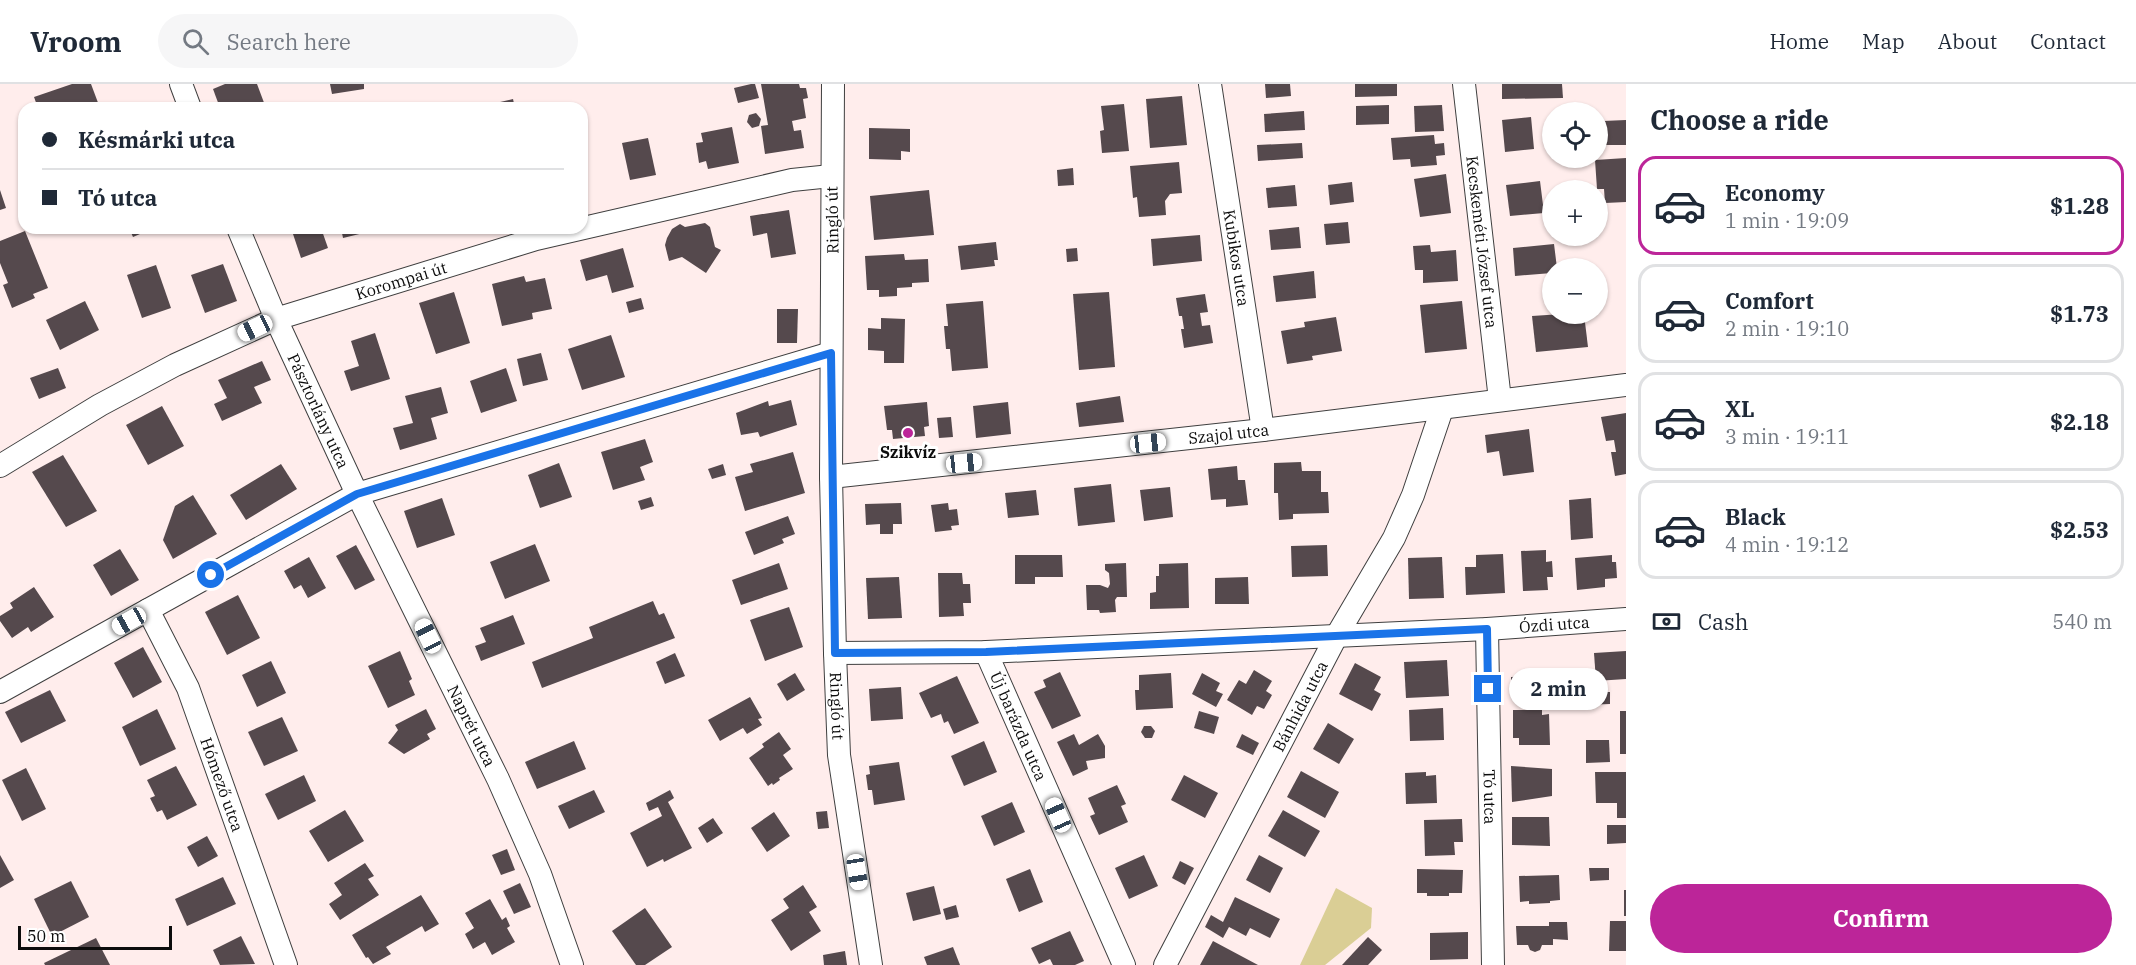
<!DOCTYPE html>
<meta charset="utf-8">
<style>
body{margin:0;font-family:"IBM Plex Serif",serif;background:#f6f6f7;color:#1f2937;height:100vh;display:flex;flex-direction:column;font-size:22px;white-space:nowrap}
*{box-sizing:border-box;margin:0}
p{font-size:20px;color:#747a83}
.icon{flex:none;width:33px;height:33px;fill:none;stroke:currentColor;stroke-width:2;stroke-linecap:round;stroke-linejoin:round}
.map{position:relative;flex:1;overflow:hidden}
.sheet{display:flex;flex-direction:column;background:#fff;width:510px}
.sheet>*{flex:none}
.hud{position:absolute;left:18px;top:18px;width:570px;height:132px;border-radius:18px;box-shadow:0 2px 4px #0004;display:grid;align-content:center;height:132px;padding:0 24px;background:#fff}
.fabs{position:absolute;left:1542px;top:18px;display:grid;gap:12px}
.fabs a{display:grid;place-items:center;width:66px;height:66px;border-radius:50%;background:#fff;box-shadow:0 2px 4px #0004;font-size:30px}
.scale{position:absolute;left:18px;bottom:15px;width:154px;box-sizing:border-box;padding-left:6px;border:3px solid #0c0c0c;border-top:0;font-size:16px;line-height:21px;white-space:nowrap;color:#0c0c0c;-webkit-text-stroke:4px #fff;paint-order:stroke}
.end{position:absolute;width:27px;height:27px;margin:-14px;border:8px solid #1a73e8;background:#fff;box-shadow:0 0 0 3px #fff}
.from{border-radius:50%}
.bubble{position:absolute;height:42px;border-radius:21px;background:#fff;box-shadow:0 2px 4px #0004;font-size:20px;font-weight:700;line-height:42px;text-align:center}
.car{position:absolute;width:18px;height:36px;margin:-18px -9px;border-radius:8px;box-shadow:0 0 4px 2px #0007;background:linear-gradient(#fff 24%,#345 0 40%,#fff 0 76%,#345 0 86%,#fff 0)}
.hud b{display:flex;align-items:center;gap:21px;height:57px;font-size:22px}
.hud b+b{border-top:2px solid #e0e1e3}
.hud i{width:15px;height:15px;background:#1f2937}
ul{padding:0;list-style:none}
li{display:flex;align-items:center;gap:18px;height:99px;margin:0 12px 9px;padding:0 12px;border:3px solid #e0e1e3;border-radius:18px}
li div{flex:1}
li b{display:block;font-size:22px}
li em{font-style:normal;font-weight:700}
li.current{border-color:#bc2599}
li>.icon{width:54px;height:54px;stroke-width:1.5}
h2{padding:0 24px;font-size:27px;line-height:72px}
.pay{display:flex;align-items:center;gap:15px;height:66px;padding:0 24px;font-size:22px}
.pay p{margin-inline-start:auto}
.button{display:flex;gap:12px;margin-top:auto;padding:12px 24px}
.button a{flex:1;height:69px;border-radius:36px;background:#bc2599;color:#fff;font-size:24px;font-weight:700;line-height:69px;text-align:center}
header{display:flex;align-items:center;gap:36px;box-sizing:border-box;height:84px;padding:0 30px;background:#fff;border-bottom:2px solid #e0e1e3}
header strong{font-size:28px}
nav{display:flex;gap:33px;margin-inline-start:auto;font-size:21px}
.search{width:420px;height:54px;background:#f6f6f7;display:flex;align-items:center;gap:15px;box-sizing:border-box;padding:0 21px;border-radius:33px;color:#747a83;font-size:22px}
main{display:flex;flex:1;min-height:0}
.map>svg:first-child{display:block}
.forest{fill:#dace95}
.building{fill:#55494d}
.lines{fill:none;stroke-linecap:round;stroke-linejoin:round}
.street-casing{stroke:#3f3f3f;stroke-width:24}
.street{stroke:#fff;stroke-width:22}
.route{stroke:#1a73e8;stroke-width:8}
.poi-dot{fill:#bc2599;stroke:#fff;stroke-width:2}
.labels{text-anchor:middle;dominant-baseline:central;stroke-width:6;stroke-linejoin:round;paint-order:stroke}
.street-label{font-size:16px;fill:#0c0c0c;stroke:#fff}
.poi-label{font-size:16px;font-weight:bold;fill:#0c0c0c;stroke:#fff}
</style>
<header>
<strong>Vroom</strong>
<div class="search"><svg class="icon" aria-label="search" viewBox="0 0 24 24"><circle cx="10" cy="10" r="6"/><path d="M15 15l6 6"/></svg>Search here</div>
<nav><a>Home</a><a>Map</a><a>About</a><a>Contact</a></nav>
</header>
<main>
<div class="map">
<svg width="1626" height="881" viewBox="0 0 1626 881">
<rect width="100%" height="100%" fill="#ffedec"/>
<path class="forest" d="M1336,804L1372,824L1371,844L1325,881H1300Z"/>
<g class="building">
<path d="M72,0H91L100,24H38L34,13Z"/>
<path d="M225,0H257L266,24H220L213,5Z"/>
<path d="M330,0H364V5L332,10Z"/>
<path d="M751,0H755L759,14L738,19L734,4Z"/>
<path d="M761,0H799L800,4H806L808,14L803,15L806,34L792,37L794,47L801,46L804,64L765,70L761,42L768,41Z"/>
<path d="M1265,0H1290L1291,12L1266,14Z"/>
<path d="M1355,0H1397V12L1355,13Z"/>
<path d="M1502,0H1562L1563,14L1502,15Z"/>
<path d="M1182,12L1187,61L1150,64L1146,15Z"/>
<path d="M513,15L515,24H478V23Z"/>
<path d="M1124,20L1129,67L1102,69L1100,47L1104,46L1101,22Z"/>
<path d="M1389,21V40L1356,41V22Z"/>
<path d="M1442,21L1444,47L1415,48L1414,22Z"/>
<path d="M1304,27L1305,46L1265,48L1264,30Z"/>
<path d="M756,29L761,35L759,42L752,44L747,38L749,31Z"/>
<path d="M1531,33L1534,65L1505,68L1502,36Z"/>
<path d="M1626,36V61H1604L1603,37Z"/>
<path d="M732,43L739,79L708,85L706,77L699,79L696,59L703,58L701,49Z"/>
<path d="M869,44L910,45V68L901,67V76L869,75Z"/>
<path d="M1434,51L1435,60L1444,59L1445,71L1436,72L1437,81L1411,83L1410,75L1393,76L1391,54Z"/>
<path d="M648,54L656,91L630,96L622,59Z"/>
<path d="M1302,59L1303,74L1258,77L1257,61Z"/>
<path d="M1626,74V118L1605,119L1604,105H1597L1595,76Z"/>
<path d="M1179,78L1182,109L1170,110L1165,117L1166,131L1139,133L1137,113L1133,114L1130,82Z"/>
<path d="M1073,84L1074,101L1058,102L1057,86Z"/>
<path d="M1446,90L1451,129L1420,133L1414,95Z"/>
<path d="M1540,97L1544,129L1510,132L1506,101Z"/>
<path d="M1352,98L1354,118L1330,121L1328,101Z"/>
<path d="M1295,101L1297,122L1268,124L1266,104Z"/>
<path d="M0,106L6,124L0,126Z"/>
<path d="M929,106L934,151L874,156L870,112Z"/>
<path d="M789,126L796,170L771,174L767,149L753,152L750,132Z"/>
<path d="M1348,138L1350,159L1326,161L1324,140Z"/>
<path d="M705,139L710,143L715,163L721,166L706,189L682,173L669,177L665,161L667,154L672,145L680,140L685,143Z"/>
<path d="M1299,143L1301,164L1271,166L1269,146Z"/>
<path d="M129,144H154L133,153Z"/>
<path d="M291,144H321L328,164L301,174Z"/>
<path d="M341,144H380V145L343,154Z"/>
<path d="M25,147L48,204L33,210L35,214L12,224L3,201L8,199L0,179V157Z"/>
<path d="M1200,151L1202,177L1153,182L1151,155Z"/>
<path d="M996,158L998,176H994L995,182L961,186L958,162Z"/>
<path d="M1554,160L1557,184H1552V189L1515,192L1513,164Z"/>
<path d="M1430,161L1431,168L1456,166L1458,197L1423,199V186H1415L1413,162Z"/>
<path d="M623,164L634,203L612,209L607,191L586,197L580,176Z"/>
<path d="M1077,164L1078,177L1067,178L1066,165Z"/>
<path d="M904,170L905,176L928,175L929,198L912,199V203L897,204V212L879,213V206H867L865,172Z"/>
<path d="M223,180L237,217L205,229L191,191Z"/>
<path d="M156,181L171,224L142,234L127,191Z"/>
<path d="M1314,187L1316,214L1276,218L1273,192Z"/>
<path d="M524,192L526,198L545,194L552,225L532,229L533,235L502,242L492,200Z"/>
<path d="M454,208L470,259L436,270L419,219Z"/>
<path d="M1109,208L1115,283L1079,286L1073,210Z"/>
<path d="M1205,210L1208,228L1200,229L1202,242L1210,241L1213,259L1184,264L1181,245H1184L1182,232H1179L1176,214Z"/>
<path d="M641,214L644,225L629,229L626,218Z"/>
<path d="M85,217L99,246L60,266L46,236Z"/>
<path d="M983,217L988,284L952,287L950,265H946L944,242H948L946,220Z"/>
<path d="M1462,217L1467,265L1425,269L1420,221Z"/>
<path d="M777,225H798L797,259H777Z"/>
<path d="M1562,230H1584L1588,263L1536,268L1532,232Z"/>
<path d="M1336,233L1342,267L1312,272L1313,276L1287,280L1281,247L1305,243L1304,238Z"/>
<path d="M881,234L905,235L904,279H884V267L868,266V244L881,245Z"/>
<path d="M375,249L390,295L351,307L344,287L359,282L351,257Z"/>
<path d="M611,251L625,293L582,306L568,265Z"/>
<path d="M541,269L548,296L523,302L517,275Z"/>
<path d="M262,277L271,296L254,303L262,319L222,337L214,320L227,314L218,296Z"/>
<path d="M58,284L66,304L39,315L30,294Z"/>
<path d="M506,284L517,317L481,329L470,297Z"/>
<path d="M441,303L448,329L431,334L437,355L400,366L393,344L413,339L405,312Z"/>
<path d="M1120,312L1124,338L1079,343L1076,319Z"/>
<path d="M791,316L797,341L760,353L758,348L741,351L736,329L768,317L769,322Z"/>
<path d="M927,318L929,342L924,343L925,352L893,355L892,346H887L884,322Z"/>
<path d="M1008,318L1011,350L976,354L973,322Z"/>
<path d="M162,322L184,362L148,381L126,341Z"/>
<path d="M1626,329V390L1615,392L1611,368H1616L1614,356L1606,357L1601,333Z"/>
<path d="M951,333L953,353L939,354L937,334Z"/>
<path d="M1529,345L1534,388L1503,392L1499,367L1487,369L1485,351Z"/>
<path d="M645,355L653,378L640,383L645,396L613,406L601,368Z"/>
<path d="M793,368L805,409L745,427L735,393L753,388L750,380Z"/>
<path d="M63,371L97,427L66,443L32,388Z"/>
<path d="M1301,378L1302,387H1321V408H1328L1329,429L1293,430V435L1279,436L1278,409H1274V379Z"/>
<path d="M559,379L572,413L540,424L528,391Z"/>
<path d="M281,380L297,405L246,436L230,411Z"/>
<path d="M723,380L726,391L712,395L708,385Z"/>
<path d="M1237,382L1238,396H1245L1248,421L1226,423V415L1211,416L1208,385Z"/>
<path d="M1111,400L1115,438L1078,442L1074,404Z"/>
<path d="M1170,403L1173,433L1144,437L1140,406Z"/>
<path d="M1036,406L1039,431L1008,434L1005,409Z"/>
<path d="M193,411L217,450L173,475L163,456L175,422Z"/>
<path d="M651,413L654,422L641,426L638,417Z"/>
<path d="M442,414L455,451L417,464L404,427Z"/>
<path d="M1591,414L1593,454L1571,456L1569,416Z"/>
<path d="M901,419L902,440H893V450H880V440L866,441L865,420Z"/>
<path d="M948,419L949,426L957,425L959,441L951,442L952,446L935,448L931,421Z"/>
<path d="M788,432L795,450L782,455L784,459L754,471L745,448Z"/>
<path d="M535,460L550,497L505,515L490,478Z"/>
<path d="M356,461L375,496L355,506L336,472Z"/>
<path d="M1327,461L1328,492L1292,493L1291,462Z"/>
<path d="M120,465L139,496L111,512L93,481Z"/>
<path d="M1546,466V478L1552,477L1553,493H1547L1548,506L1523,507L1521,467Z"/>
<path d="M1503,470L1505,509L1466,511L1465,483H1476V471Z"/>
<path d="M1015,471H1062L1063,493H1035V500H1015Z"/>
<path d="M1612,471V478H1616L1617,494L1605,495V503L1577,506L1575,474Z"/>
<path d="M309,473L326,504L308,514L301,501L294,505L284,487Z"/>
<path d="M1442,473L1444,514L1409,515L1408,474Z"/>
<path d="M779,479L788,505L741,521L732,496Z"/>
<path d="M1126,479L1127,513H1117L1115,516L1116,528L1100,529L1099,526H1087L1086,501H1100L1108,504L1110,500L1109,489L1105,486V480Z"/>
<path d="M1188,479L1189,524L1150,525V509L1156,508V492H1159V480Z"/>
<path d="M938,489H962L963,500H970L971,519H963L964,532L939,533Z"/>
<path d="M899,493L902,534L868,535L866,494Z"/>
<path d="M1248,493L1249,520H1215V494Z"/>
<path d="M34,503L54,533L31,548L28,543L12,554L0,537V532L13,524L10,519Z"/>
<path d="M238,511L260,554L227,571L205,528Z"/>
<path d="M653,517L659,531L664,529L675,554L542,604L532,578L593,554L589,543Z"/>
<path d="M789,523L803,563L765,577L750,536Z"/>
<path d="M513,531L525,560L481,577L475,562L486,558L480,544Z"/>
<path d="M143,563L162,598L133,614L114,579Z"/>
<path d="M400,567L412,595L409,597L415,611L388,624L368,582Z"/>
<path d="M1626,567V595L1596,597L1594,569Z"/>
<path d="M675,569L685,592L665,600L656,578Z"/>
<path d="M1447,576L1449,612L1406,614L1404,578Z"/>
<path d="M271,577L286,609L257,623L242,591Z"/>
<path d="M1355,579L1381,593L1374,606L1381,610L1372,627L1339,610Z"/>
<path d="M1254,586L1272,597L1266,607L1272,611L1264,625L1257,622L1252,631L1227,616L1239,596L1246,600Z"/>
<path d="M1060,588L1081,632L1052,645L1034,608L1046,603L1043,596Z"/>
<path d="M795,589L805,606L787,617L777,600Z"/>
<path d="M1171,589L1173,624L1136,626L1135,606H1139V591Z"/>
<path d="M1202,589L1220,599L1216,607L1223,610L1216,623L1192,610Z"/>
<path d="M1546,591V610L1511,611V593Z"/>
<path d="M957,592L979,639L954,650L948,637L944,639L941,630L931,634L919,609Z"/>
<path d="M1584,602H1597V608H1610V620L1585,621Z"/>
<path d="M901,603L903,635L871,637L869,605Z"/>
<path d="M50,606L66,637L21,659L5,628Z"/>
<path d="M750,613L762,634L758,635L762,641L747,650L743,644L720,657L708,636Z"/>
<path d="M1443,624L1444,656L1410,657L1409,626Z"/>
<path d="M157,625L176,665L140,682L122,643Z"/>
<path d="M426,625L436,645L427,650L430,655L404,670L388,659L398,646L395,641Z"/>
<path d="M1513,626H1542V631L1549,630L1550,661H1519V654H1513Z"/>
<path d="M1199,627L1219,633L1214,650L1194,644Z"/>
<rect x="1620" y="627" width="6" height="43"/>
<path d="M282,633L298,667L264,682L248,648Z"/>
<path d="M1328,639L1354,655L1339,680L1313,665Z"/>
<path d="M1144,642H1151L1155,647L1152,654H1145L1141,648Z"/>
<path d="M779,648L791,665L783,671L793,685L779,694L780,696L773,701L772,699L768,702L749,674L764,663L762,660Z"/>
<path d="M1074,650L1079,661L1098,650L1105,662V674L1086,677L1088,685L1073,692L1057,658Z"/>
<path d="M1242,650L1259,659L1253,671L1236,663Z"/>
<path d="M1586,656H1609L1610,678L1586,679Z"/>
<path d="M574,657L586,685L537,705L525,678Z"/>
<path d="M984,657L997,688L964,702L951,672Z"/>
<path d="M899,678L905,716L874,721L872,706H868L866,691L870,690L869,682Z"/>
<path d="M176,682L197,721L167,736L162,726L157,728L150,714L155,712L147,696Z"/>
<path d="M1511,682L1552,685V712L1512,718Z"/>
<path d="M26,684L46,725L22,737L2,696Z"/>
<path d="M1301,687L1339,708L1325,734L1287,713Z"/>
<path d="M1426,688V692L1436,691L1437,719L1406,720L1405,689Z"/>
<path d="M1595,688H1626V734H1617V719H1596Z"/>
<path d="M304,691L316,717L278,736L265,710Z"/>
<path d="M1184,691L1218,709L1205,734L1171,716Z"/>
<path d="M1117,701L1126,720L1121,722L1128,738L1099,751L1090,732L1095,730L1088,714Z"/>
<path d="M594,706L605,728L569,745L558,722Z"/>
<path d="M670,706L674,714L668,718L692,764L664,778L663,775L647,783L630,749L662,732L658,723L649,727L646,719Z"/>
<path d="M1012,718L1025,748L994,762L981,732Z"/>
<path d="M345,726L364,757L328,778L309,747Z"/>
<path d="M1283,726L1320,747L1305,773L1268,752Z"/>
<path d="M827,727L829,744L818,745L816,728Z"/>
<path d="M774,728L790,752L767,768L751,744Z"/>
<path d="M1512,733H1549L1550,762L1512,761Z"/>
<path d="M713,734L723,749L707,759L698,744Z"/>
<path d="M1462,735L1463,758H1454L1455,771L1425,772L1424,736Z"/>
<path d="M1607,741H1626V759L1607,760Z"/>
<path d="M207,752L218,772L198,783L187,763Z"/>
<path d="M507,765L515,786L501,791L492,771Z"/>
<path d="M0,771L14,796L0,804Z"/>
<path d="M1144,771L1158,802L1129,815L1115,784Z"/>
<path d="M1259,771L1283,784L1270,809L1246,796Z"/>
<path d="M1180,777L1194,784L1185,801L1172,794Z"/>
<path d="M365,779L374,792L368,795L379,811L340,836L329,820L342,811L334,799Z"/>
<path d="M1589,784H1609V796L1590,797Z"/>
<path d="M1030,785L1043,818L1019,828L1006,795Z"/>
<path d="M1417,785L1463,786L1462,809H1449V812H1427V809H1417Z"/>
<path d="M1559,791L1560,816L1550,817V819L1529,820V817L1520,818L1519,792Z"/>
<path d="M223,793L236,820L187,842L175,815Z"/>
<path d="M71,797L89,833L52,852L34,815Z"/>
<path d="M520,799L531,823L514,830L503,807Z"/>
<path d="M803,801L817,823L809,828L821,847L791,867L771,836L789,824L783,815Z"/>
<path d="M934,802L941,830L913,837L906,809Z"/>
<rect x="1624" y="806" width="2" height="26"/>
<path d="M421,811L439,840L425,848L422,842L386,863L391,870L373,880L368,873L366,874L352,851Z"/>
<path d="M1235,813L1280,835L1270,854L1250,844L1246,852L1229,843L1223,854L1205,843L1211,831L1223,838Z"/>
<path d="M490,815L502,836L506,833L510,842L507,844L515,858L492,871L485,858L473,865L465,850L474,844L465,829Z"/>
<path d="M956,821L959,833L946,836L943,825Z"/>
<path d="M645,824L672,863L645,881H636L612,847Z"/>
<path d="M1610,837H1626V867H1609Z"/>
<path d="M1549,838H1567L1568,856L1553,855V861H1542L1540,866L1535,868L1530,866L1528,861H1517L1516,842H1549Z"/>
<path d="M1070,847L1084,877L1075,881H1053L1050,875L1039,880L1031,864Z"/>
<path d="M1468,848V875L1430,876V849Z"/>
<path d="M241,852L255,880L220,881L213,866Z"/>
<path d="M1368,853L1382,866L1368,881H1342Z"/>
<path d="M96,854L110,881H45L44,879Z"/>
<path d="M1213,857L1258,881H1200Z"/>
<path d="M953,863L960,881H927L924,873Z"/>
<path d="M845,867L847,881H824L823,871Z"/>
</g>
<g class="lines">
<defs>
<g id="street">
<path d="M181,0L190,24"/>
<path id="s1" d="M833,0L831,393L835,569L839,671L871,881"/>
<path id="s2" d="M1210,0L1263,346"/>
<path id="s3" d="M1464,0L1500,316"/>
<path id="s4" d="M238,144L276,235L357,410L498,695L540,790L572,881"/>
<path id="s5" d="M0,382L100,321L175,281L276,235L536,155L792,96L831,92"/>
<path id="s6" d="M831,393L1263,346L1626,301"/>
<path id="s7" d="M148,526L188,604L286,881"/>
<path id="s8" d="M1487,545L1493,881"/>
<path id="s9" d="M986,568L1124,881"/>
<path id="s10" d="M835,569L986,568L1487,545L1626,535"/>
<path d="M0,608L357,410L831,269"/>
<path id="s11" d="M1165,881L1337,551L1394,454L1413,411L1442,325"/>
</g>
</defs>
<use href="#street" class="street-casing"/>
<use href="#street" class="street"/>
</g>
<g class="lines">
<path class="route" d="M211,491L357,410L831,269L835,569L986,568L1487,545L1488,605"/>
</g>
<circle class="poi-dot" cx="908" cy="349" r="6"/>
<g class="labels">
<g class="street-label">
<text transform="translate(832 136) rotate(-91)">Ringló út</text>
<text stroke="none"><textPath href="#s3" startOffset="159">Kecskeméti József utca</textPath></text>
<text stroke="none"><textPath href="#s2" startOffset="176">Kubikos utca</textPath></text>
<text stroke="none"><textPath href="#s5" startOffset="444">Korompai út</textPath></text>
<text stroke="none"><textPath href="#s4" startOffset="200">Pásztorlány utca</textPath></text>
<text stroke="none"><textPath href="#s6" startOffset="400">Szajol utca</textPath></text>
<text stroke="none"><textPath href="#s10" startOffset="720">Ózdi utca</textPath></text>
<text stroke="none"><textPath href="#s11" startOffset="292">Bánhida utca</textPath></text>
<text stroke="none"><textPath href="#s1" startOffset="622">Ringló út</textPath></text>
<text stroke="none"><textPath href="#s4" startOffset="550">Naprét utca</textPath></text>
<text stroke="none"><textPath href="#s9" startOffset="81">Új barázda utca</textPath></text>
<text stroke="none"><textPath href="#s7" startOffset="190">Hómező utca</textPath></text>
<text stroke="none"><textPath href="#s8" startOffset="168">Tó utca</textPath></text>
</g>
<g class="poi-label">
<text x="908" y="368">Szikvíz</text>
</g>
</g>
</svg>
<div class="fabs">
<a><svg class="icon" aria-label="locate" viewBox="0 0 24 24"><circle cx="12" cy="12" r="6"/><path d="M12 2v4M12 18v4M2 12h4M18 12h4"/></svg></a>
<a>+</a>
<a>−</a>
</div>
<div class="scale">50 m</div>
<i class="end from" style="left:211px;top:491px"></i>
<i class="end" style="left:1488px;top:605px"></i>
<div class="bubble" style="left:1509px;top:584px;width:99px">2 min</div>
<i class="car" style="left:255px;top:244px;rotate:245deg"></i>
<i class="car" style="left:1148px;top:359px;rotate:84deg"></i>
<i class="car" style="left:964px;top:379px;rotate:84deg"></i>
<i class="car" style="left:129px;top:537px;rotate:241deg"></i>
<i class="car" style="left:428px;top:552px;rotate:334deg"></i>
<i class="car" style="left:1058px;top:731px;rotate:336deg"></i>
<i class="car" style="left:857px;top:788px;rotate:171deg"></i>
<div class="hud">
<b><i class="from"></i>Késmárki utca</b>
<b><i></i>Tó utca</b>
</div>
</div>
<section class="sheet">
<h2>Choose a ride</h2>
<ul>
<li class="current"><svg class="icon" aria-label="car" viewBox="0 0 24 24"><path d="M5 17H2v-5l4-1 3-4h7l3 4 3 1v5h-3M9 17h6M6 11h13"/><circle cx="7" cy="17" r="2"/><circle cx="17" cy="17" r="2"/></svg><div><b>Economy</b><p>1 min · 19:09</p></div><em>$1.28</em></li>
<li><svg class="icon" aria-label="car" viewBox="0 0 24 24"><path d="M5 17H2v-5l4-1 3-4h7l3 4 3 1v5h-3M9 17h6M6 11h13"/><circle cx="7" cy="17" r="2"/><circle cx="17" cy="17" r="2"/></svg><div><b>Comfort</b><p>2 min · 19:10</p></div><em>$1.73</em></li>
<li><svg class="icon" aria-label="car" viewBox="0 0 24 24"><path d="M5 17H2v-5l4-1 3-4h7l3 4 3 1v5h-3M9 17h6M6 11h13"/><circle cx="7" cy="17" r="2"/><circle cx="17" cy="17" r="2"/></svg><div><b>XL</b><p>3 min · 19:11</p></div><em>$2.18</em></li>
<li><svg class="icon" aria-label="car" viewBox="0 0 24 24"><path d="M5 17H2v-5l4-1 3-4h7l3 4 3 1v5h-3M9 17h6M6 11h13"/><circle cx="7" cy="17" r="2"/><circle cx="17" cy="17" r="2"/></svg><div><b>Black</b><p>4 min · 19:12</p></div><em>$2.53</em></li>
</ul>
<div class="pay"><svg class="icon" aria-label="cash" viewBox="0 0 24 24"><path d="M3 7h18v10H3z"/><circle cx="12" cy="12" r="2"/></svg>Cash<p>540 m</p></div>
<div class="button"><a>Confirm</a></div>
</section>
</main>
